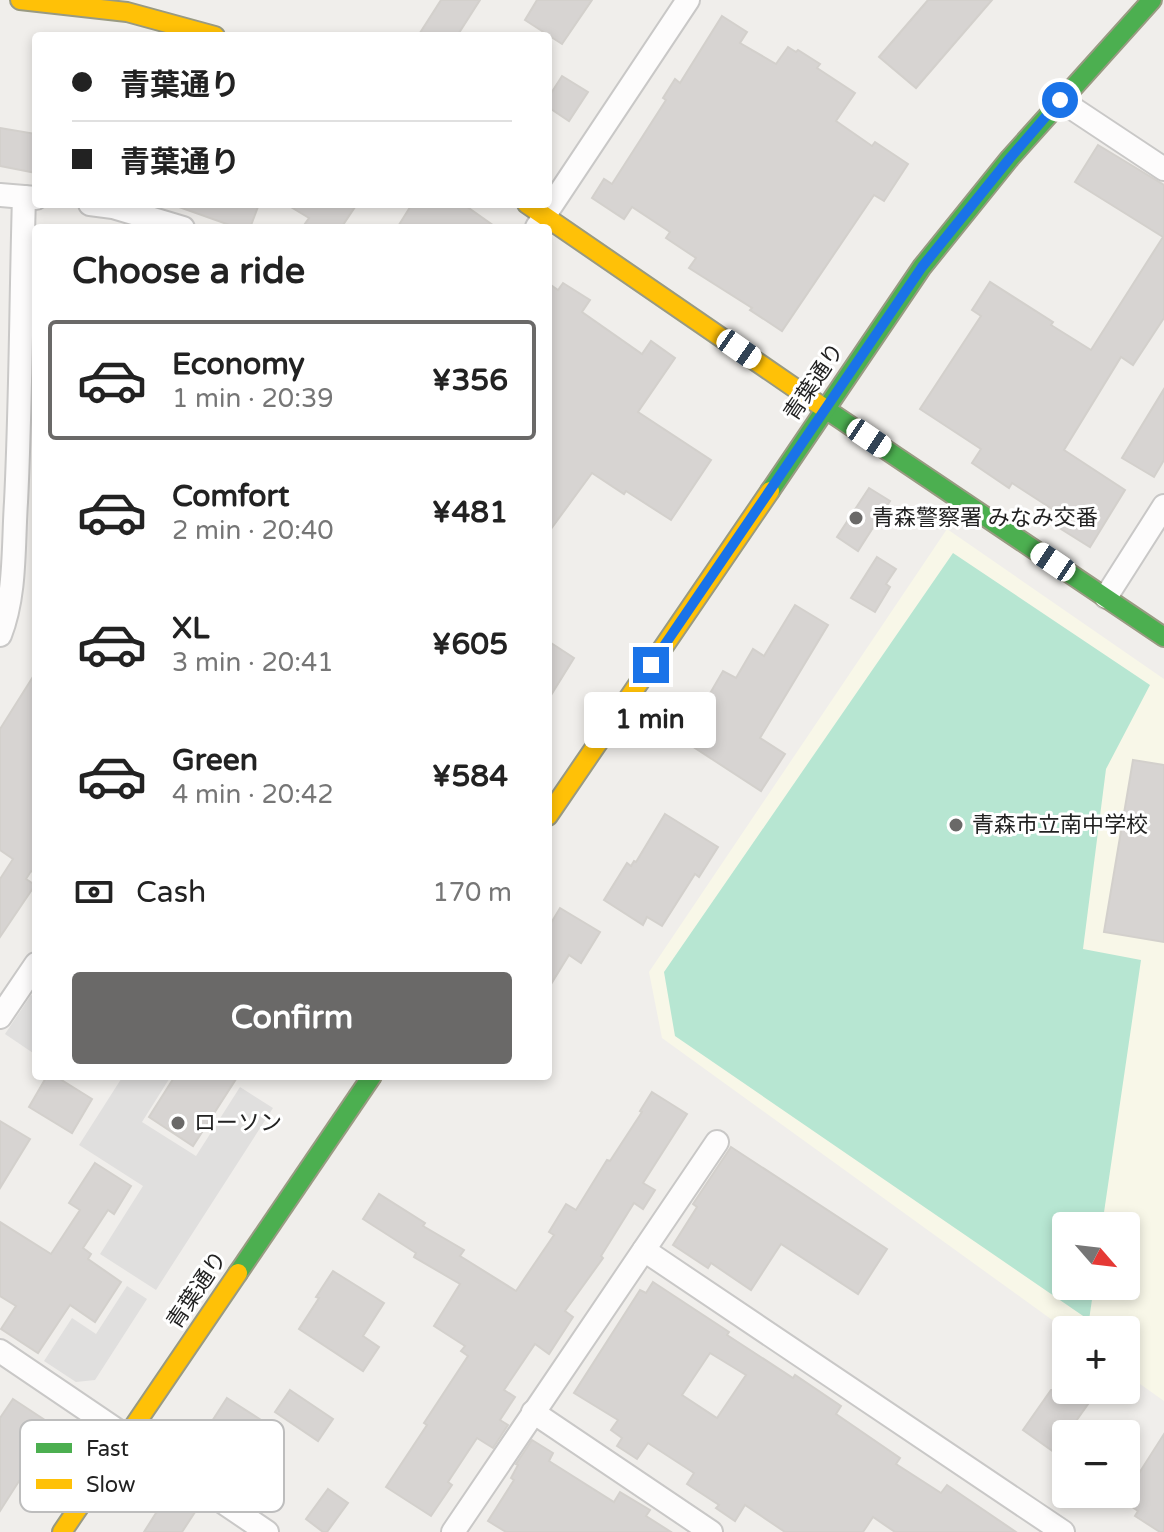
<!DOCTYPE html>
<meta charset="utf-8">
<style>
body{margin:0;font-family:"Varela Round","Noto Sans JP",sans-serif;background:#f6f6f6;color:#222;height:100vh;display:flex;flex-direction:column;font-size:30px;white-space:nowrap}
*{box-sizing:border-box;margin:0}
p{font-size:26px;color:#767676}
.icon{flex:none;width:44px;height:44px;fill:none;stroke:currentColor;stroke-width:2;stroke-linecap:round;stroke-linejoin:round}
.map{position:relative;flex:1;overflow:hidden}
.panel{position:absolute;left:32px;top:224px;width:520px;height:856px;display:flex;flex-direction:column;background:#fff;border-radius:8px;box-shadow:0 4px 12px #0003}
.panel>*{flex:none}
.top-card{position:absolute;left:32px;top:32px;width:520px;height:176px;border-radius:8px;box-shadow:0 4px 12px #0003;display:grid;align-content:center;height:176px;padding:0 40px;background:#fff}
.needle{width:52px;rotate:118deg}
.controls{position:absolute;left:1052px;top:1212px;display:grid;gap:16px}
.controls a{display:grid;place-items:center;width:88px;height:88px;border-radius:8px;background:#fff;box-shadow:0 4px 12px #0003;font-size:40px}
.end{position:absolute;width:36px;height:36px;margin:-18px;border:10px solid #1a73e8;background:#fff;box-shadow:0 0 0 4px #fff}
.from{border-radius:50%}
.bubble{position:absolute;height:56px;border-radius:8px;background:#fff;box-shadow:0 4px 12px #0003;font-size:26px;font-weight:800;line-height:56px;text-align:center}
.car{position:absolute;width:24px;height:48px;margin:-24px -12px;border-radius:10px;box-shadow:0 0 6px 2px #0007;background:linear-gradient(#fff 24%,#345 0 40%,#fff 0 76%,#345 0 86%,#fff 0)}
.top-card b{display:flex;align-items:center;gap:28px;height:76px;font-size:30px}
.top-card b+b{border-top:2px solid #e0e0e0}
.top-card i{width:20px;height:20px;background:#222}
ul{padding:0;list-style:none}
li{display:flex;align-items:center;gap:24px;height:120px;margin:0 16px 12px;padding:0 24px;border:4px solid transparent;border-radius:8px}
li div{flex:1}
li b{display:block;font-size:30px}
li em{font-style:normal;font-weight:800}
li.on{border-color:#6a6968}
li>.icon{width:72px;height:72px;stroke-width:1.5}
h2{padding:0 40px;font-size:36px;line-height:96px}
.pay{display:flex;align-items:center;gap:20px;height:88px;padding:0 40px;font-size:30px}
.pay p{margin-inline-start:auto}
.cta{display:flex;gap:16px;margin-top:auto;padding:16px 40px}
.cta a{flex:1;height:92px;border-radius:8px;background:#6a6968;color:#fff;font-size:32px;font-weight:800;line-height:92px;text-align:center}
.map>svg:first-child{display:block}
.education{fill:#f8f7e8;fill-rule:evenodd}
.pitch{fill:#b7e6d2}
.parking{fill:#e0dfde}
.building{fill:#d7d4d2;stroke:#d3d0cc;stroke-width:2;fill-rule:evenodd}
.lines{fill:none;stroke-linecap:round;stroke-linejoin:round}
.street-casing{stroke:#c9c8c7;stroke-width:26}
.fast-casing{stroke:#999a82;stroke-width:22}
.slow-casing{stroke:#999a82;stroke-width:22}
.street{stroke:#fdfcfc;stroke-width:22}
.fast{stroke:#4caf50;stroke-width:18}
.slow{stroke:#ffc107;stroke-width:18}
.route{stroke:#1a73e8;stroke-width:10}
.poi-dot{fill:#6a6968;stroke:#fff;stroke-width:3}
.labels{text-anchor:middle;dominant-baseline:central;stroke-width:6;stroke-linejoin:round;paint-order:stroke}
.street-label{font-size:22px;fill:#222;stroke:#fff}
.poi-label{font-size:22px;fill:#222;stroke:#fff;text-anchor:start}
.key{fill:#fff;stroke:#bdbdbd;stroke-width:2}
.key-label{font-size:22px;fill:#222}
</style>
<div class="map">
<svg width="1164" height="1532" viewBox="0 0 1164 1532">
<rect width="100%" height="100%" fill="#f0eeeb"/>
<path class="education" d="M947,529L1164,679V1401L1126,1374V1330H1066L662,1038L649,972ZM1066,1226H1126V1286H1066Z"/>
<path class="pitch" d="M953,553L1150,685L1106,769L1083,949L1141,960L1102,1226H1066V1286H1094L1089,1320L675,1036L664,972Z"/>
<g class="parking">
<path d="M31,995L36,998V1055L5,1034Z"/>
<path d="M123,1076H171L142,1122L196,1156L240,1087L273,1108L156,1290L100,1254L143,1186L79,1145Z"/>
<path d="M127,1286L147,1299L95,1380L76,1382L44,1361L72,1318L96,1334Z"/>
</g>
<g class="building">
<path d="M441,0H480L457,36H418Z"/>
<path d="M537,0H592L562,44L525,20Z"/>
<path d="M928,0H992L916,88L879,57Z"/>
<path d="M722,16L747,32L740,43L776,64L788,47L796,52L798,50L820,64L817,68L855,93L836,121L872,146L875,142L908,164L884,201L874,195L782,331L750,310L752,308L689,268L696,258L666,238L670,232L632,207L624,219L592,198L604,179L612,184L666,100L663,98L675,79L680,83Z"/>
<path d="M562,76L588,92L569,121L548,107V98Z"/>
<path d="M0,128L36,134V173L0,166Z"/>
<path d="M1098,145L1164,185V318L1133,365L1121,357L1064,450L1125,490L1090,547L1053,524L1060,514L1012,483L1009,488L972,463L981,449L920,409L981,316L972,310L990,282L1053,322L1051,325L1091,350L1163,237L1075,182Z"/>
<path d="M179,204H259L250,228H238L179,207Z"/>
<path d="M286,204H357L341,228H302L309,218Z"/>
<path d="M412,204H463L497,228H397Z"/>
<path d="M548,283L558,290L563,283L590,300L582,312L642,354L651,341L675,358L638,412L711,460L671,520L626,491L624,494L592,473L548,533Z"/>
<path d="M1164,389V460L1154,477L1122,458Z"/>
<path d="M869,488L890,501L858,551L837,537Z"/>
<path d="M877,557L896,569L886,584L890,587L875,612L851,598Z"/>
<path d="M795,605L828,625L760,738L785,754L761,791L678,737L702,700L705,702L723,671L736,678L753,649L764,656Z"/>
<path d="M548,641L574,658L548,700Z"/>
<path d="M36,672V874L31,871L26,879L35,885L0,937V879L13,859L0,850V729Z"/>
<path d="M1133,760L1164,765V942L1104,932Z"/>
<path d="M665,814L718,847L699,877L695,874L662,926L647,917L643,925L604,900L627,863L631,866L634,861L636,862Z"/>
<path d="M560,908L600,932L581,963L569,955L548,989V928Z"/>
<path d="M47,1076H55L92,1099L72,1133L29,1107Z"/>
<path d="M175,1076H238L193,1146L149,1117Z"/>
<path d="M652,1092L687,1114L643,1183L655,1190L643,1209L634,1203L601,1256L603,1258L565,1311L573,1317L549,1354L535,1344L504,1390L515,1397L500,1420L508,1425L493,1448L477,1438L448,1482L452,1485L431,1516L386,1487L427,1425L424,1423L468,1356L461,1351L465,1346L434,1326L460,1284L414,1257L416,1253L363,1219L379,1194L425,1223L423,1226L464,1250L460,1256L516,1291L554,1235L549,1232L566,1204L576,1210L607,1160L610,1161L642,1112L640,1111Z"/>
<path d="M0,1121L30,1139L0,1188Z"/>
<path d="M731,1147L887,1249L858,1294L781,1244L751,1290L711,1263L708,1268L673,1245L697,1207L693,1204Z"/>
<path d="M95,1163L131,1186L114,1214L108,1210L83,1248L91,1254L88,1259L121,1282L95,1322L70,1305L38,1353L1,1329L16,1306L0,1296V1222L51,1254L80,1210L69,1203Z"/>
<path d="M333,1271L384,1303L363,1336L379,1347L363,1371L299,1329L319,1298L316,1297Z"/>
<path d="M653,1282L729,1332L727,1335L793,1378L795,1375L841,1406L836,1414L900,1458L896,1464L941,1493L947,1485L1016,1532H895L873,1517L863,1532H785L745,1505L735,1521L716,1508L719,1505L687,1484L694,1473L648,1443L637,1459L617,1446L622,1438L611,1430L618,1420L574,1393L640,1290L646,1293ZM710,1353L746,1375L717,1418L682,1395Z"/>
<path d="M290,1390L333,1419L318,1441L275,1412Z"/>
<path d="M1051,1390H1098L1054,1452L1023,1430Z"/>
<path d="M227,1398L278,1431L255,1466L224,1446L215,1458L196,1446Z"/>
<path d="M13,1399L54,1426L0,1511V1418Z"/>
<path d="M1164,1434V1532H1160L1135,1516L1138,1511L1122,1500Z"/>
<path d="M532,1440L553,1453L549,1461L614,1502L620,1492L650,1510L646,1516L671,1532H506L488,1521L514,1480L511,1478L518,1465L516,1464Z"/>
<path d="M328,1489L348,1503L327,1532H323L306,1519Z"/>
<path d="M170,1491L197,1509L182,1532H144Z"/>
</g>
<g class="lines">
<defs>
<g id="street">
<path d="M1060,100L1164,169"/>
<path d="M0,195L36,198"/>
<path d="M90,204L113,207L183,228"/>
<path d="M537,227L688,0"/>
<path d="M1106,597L1164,506"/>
<path d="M0,635C16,594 13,546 16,502C21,401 21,298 24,197"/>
<path d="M0,1017L36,964"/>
<path d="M644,1250L1063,1532"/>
<path d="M0,1351L267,1532"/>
<path d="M533,1412L711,1532"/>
<path d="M453,1532L717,1142"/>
</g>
<g id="fast">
<path d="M821,406L1164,637"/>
<path d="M770,491L922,267L1010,158L1152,0"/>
<path d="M238,1273L372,1076"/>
</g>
<g id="slow">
<path d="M20,0L127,12L215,36"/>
<path d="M527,204L821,406"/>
<path d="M548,816L770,491"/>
<path d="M62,1532L238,1273"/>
</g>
</defs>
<use href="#street" class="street-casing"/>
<use href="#fast" class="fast-casing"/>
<use href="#slow" class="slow-casing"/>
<use href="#street" class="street"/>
<use href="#fast" class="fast"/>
<use href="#slow" class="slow"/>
</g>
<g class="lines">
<path class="route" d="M651,665L922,267L1010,158L1060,100"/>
</g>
<g class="poi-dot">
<circle cx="856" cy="518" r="8"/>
<circle cx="956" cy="825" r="8"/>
<circle cx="178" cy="1123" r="8"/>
</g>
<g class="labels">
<g class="street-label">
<text transform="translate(814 382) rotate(-56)">青葉通り</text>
<text transform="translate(197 1290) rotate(-56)">青葉通り</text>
</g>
<g class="poi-label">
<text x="872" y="518">青森警察署 みなみ交番</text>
<text x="972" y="825">青森市立南中学校</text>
<text x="194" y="1123">ローソン</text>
</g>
</g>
<rect x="20" y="1420" width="264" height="92" rx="12" class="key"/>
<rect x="36" y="1443" width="36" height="10" fill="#4caf50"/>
<rect x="36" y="1479" width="36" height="10" fill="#ffc107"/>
<g class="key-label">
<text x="86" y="1456">Fast</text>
<text x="86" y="1492">Slow</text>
</g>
</svg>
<div class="controls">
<a><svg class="needle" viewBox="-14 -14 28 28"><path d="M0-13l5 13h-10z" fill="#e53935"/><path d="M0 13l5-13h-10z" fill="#767676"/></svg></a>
<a>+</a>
<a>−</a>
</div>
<i class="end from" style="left:1060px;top:100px"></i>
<i class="end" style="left:651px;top:665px"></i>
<div class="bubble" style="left:584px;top:692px;width:132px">1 min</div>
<i class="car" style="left:739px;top:349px;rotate:125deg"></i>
<i class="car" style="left:869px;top:438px;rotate:124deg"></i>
<i class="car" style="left:1053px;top:562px;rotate:304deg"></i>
<div class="top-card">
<b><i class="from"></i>青葉通り</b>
<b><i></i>青葉通り</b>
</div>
<section class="panel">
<h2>Choose a ride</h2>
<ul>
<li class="on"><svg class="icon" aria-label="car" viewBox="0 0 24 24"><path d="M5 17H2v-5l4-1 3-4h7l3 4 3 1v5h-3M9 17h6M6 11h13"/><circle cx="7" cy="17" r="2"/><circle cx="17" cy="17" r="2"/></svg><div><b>Economy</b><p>1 min · 20:39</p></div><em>¥356</em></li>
<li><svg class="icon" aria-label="car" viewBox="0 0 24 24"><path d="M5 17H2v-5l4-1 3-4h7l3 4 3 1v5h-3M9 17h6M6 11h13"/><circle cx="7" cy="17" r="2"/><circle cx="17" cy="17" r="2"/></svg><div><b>Comfort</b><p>2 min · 20:40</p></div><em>¥481</em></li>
<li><svg class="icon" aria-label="car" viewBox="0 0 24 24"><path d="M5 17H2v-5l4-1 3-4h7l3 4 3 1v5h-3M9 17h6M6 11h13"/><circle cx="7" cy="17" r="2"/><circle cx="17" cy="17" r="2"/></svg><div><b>XL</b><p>3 min · 20:41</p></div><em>¥605</em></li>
<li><svg class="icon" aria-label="car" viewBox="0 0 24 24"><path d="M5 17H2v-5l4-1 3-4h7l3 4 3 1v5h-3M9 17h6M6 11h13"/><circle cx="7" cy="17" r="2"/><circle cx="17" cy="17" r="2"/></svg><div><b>Green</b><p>4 min · 20:42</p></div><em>¥584</em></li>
</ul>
<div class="pay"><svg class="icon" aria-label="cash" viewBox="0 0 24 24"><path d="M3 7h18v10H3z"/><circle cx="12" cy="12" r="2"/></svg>Cash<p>170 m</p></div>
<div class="cta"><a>Confirm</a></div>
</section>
</div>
